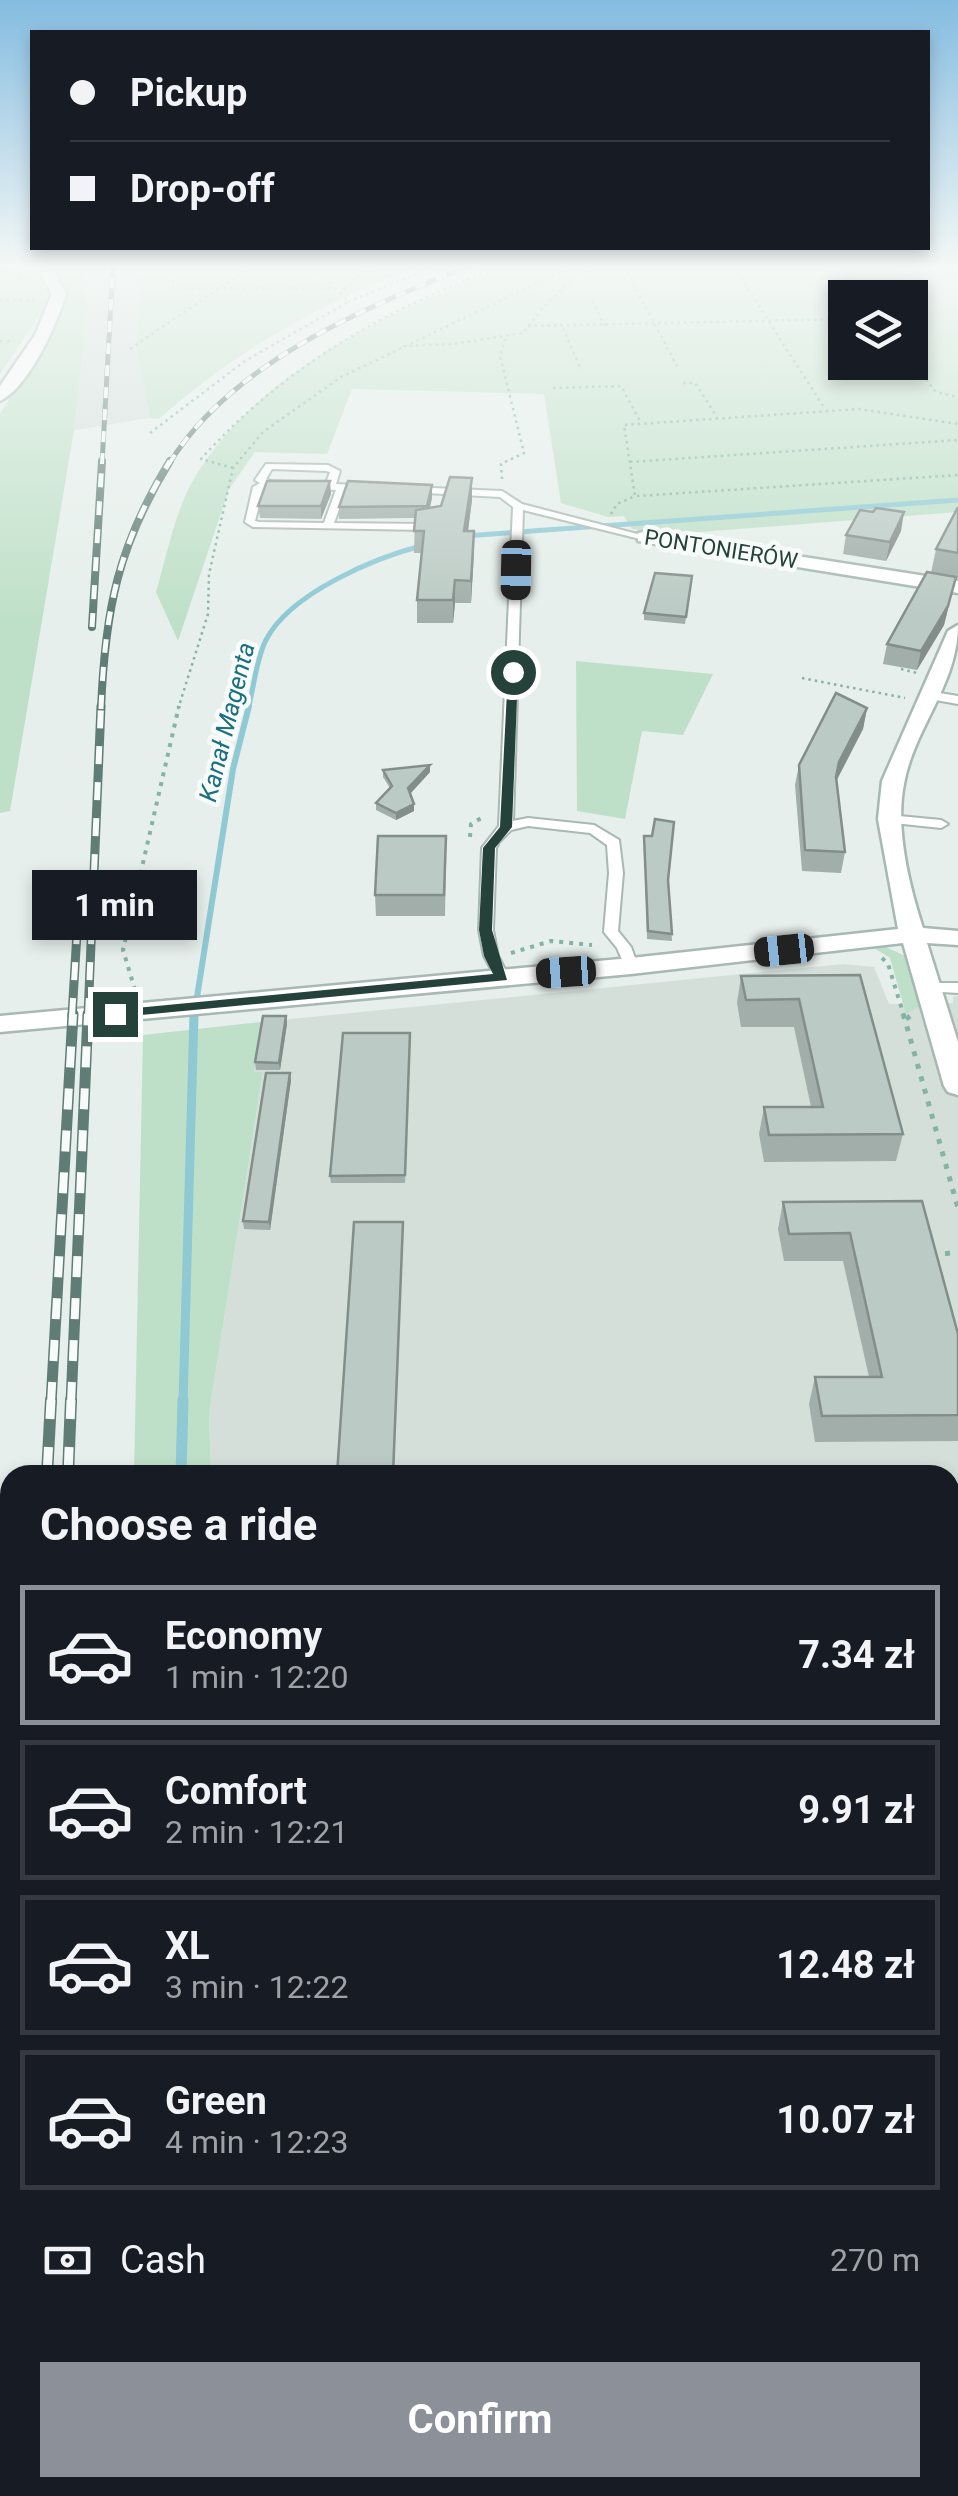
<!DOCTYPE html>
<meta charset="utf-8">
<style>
body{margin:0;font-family:Roboto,sans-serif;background:#242831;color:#f1f3f6;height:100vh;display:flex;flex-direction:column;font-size:38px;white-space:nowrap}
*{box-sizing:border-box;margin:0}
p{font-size:32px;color:#9ea1a6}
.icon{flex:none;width:55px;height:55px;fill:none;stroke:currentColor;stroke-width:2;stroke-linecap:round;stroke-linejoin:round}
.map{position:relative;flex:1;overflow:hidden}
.sheet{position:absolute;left:0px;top:1465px;width:960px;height:1032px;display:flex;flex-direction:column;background:#171b24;border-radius:30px 30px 0 0;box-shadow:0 5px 15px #0003}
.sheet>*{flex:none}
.top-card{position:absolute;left:30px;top:30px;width:900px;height:220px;border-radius:0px;box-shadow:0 5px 15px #0003;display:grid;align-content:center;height:220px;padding:0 40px;background:#171b24}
.buttons{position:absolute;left:828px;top:280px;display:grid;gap:20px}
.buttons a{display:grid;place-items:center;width:100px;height:100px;border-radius:0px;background:#171b24;box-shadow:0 5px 15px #0003;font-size:50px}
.end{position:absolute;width:45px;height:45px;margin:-22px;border:12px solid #24423a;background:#fff;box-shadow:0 0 0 5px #fff}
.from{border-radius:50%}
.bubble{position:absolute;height:70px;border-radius:0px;background:#171b24;box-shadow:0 5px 15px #0003;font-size:32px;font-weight:700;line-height:70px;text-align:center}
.car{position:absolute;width:30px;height:60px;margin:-30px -15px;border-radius:12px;box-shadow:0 0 8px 2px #0007;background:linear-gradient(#222 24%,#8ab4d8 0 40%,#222 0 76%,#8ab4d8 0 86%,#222 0)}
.top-card b{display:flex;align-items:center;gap:35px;height:95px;font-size:38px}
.top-card b+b{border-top:2px solid #363941}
.top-card i{width:25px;height:25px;background:#f1f3f6}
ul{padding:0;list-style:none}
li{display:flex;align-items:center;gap:30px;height:140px;margin:0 20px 15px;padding:0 20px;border:5px solid #363941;border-radius:0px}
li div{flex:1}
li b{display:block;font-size:38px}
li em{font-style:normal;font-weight:700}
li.active{border-color:#8c9099}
li>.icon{width:90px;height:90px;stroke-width:1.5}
h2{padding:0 40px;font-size:45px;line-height:120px}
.pay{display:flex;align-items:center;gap:25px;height:110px;padding:0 40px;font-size:38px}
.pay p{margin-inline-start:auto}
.action{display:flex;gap:20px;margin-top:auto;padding:20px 40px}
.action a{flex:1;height:115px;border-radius:0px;background:#8c9099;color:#fff;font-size:40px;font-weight:700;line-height:115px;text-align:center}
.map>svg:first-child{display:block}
.built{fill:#d4dfda}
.green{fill:#bfe0c8;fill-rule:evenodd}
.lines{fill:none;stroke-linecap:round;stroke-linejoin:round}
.stream-far4{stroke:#8ec9d4;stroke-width:5}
.stream-far3{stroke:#8ec9d4;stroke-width:6}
.stream-far2{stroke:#8ec9d4;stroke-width:9}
.stream-far1{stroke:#8ec9d4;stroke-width:11}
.stream{stroke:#8ec9d4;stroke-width:14}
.service-casing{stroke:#a8b8b2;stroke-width:4}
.minor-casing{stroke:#a8b8b2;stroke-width:5}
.path-far2{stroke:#86b3a5;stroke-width:2.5;stroke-dasharray:2.5 4;stroke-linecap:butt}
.path-far1{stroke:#86b3a5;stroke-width:4;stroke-dasharray:4 6;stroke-linecap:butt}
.path{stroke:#86b3a5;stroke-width:5;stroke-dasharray:5 8;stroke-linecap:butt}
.service{fill:#fff;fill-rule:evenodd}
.minor{fill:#fff;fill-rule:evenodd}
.rail-far5-casing{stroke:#5f7d75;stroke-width:5}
.rail-far4-casing{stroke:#5f7d75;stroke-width:8}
.rail-far3-casing{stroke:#5f7d75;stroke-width:9}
.rail-far2-casing{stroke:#5f7d75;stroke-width:11}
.rail-far1-casing{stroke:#5f7d75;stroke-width:12}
.rail-casing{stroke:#5f7d75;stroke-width:15}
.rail-far5{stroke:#f7fbf9;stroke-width:4;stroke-dasharray:11;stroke-linecap:butt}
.rail-far4{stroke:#f7fbf9;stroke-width:5;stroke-dasharray:14;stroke-linecap:butt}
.rail-far3{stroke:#f7fbf9;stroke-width:6;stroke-dasharray:18;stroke-linecap:butt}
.rail-far2{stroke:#f7fbf9;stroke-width:8;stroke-dasharray:21;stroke-linecap:butt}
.rail-far1{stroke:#f7fbf9;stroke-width:9;stroke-dasharray:28;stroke-linecap:butt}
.rail{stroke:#f7fbf9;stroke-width:11;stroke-dasharray:35;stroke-linecap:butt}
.wall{fill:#a1aea9}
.shaded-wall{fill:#838d89}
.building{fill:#bbcac4;stroke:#838d89;stroke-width:2.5}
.route{fill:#24423a}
.labels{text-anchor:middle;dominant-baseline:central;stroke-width:9;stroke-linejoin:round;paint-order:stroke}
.far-street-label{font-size:22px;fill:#24423a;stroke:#f7fbf9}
.far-water-label{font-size:25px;font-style:italic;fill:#1c6f80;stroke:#f7fbf9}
</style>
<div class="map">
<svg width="958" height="2496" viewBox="0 0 958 2496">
<rect width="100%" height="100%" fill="#e6efeb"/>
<g class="built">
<path d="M83,267H143L136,342L150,418L74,430L88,306L82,284Z"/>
<path d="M895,267H958V345L930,310Z"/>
<path d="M843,964L874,967L889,1004L953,1003V997L958,996V2496H201V2488H950V1475H211L209,1414L263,1073L253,1072L261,1022Z"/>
</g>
<g class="green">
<path d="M0,267H83L82,284L88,306L74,430L10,811L0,813V414L51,332L62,307H45L0,374Z"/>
<path d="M143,267H417C321,303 236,350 159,419L150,418L136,342Z"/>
<path d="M505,267H895L930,310L958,309V512L673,534L632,529L624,516L608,517L561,503L544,394L352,389L327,454L255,452L229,489L178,641L156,592C167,555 175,510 195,477C259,370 394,309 505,267ZM845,298H910V362H845Z"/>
<path d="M576,661L713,674L683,735L642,731L625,819L577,811Z"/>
<path d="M884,946L905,956L922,1005L906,1014L890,958L874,948Z"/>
<path d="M261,1022L254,1072H263L209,1414L211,1475H134L143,1035Z"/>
</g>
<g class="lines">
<g class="stream-far4">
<path d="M464,536L958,500"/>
<path d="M248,709C254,688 256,659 266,640C290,593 376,557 425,545"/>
</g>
<path class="stream-far3" d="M194,1016L233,769L249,706"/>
<path class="stream-far2" d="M183,1403L194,1014"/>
<path class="stream-far1" d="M181,1475L183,1400"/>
<path class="stream" d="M137,2496L138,2488"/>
<defs>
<g id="service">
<path d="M266,464L328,465L340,471L336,484L372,486L374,488L369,491L346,490L334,523L423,524L435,519L440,522L425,530L253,527L245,522L253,487L260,483L255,480ZM272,469L326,471L330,472L326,483L271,481L266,479ZM269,487L336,490L324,523L259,522L255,521L263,489Z"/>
<path d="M410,487L502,491L522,504L649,537L644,540L523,510L513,821L528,818L594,825L619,840L623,873L618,931L631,947L638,966L636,969H626L617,948L604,932L609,873L607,845L590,833L528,826L511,830L499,842L496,848L493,930L498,956L509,977L507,980H497L484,956L479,930L482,848L499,826L513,507L500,497L407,492V488Z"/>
<path d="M928,691L958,696V704L924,698V692Z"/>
<path d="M889,815L941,820L948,824L941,828L884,822V816Z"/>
<path d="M930,983H958V993L925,991L923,988Z"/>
<path d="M958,1538V1556L950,1557V1539Z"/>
<rect x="950" y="2169" width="8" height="26"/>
</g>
<g id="minor">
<path d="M37,267H51L66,294C57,324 29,387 0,401V386L35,335L52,294Z"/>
<path d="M644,532L958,581V593L638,541V533Z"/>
<path d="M958,625C958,684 914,728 904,784C895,829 909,885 923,928L958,931V945L927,943L958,1042V1095L948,1092L944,1086L903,943L631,974L0,1032V1016L631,958L898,929L878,819L882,781L948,631Z"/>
</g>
</defs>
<use href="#service" class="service-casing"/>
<use href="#minor" class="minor-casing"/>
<g class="path-far2">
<path d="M173,267V288H333L341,293L362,272L375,267"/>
<path d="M315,267L333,288"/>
<path d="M624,267L677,366"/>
<path d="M734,267L825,409"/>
<path d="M842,267L864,298"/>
<path d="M0,269L25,279"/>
<path d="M0,300L34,301"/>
<path d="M592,301L605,326"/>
<path d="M348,302L433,267"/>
<path d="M528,326L845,319"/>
<path d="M563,328L581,370"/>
<path d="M0,341H13"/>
<path d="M403,346L453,344L523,333L546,304L587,267"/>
<path d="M130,349L250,267"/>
<path d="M910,359L936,392L958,397"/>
<path d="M683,383H695L717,417"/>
<path d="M553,388L621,386L641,423"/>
<path d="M150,433L245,361L348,302L341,293"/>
<path d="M630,462L958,440"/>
<path d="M233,468L201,459C285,366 384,310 500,267"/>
<path d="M502,479L501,464L524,453L500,356L506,336"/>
<path d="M637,496L958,475"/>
<path d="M611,514L617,504L635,496L624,425L859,409L958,424"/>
<path d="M901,669L917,673"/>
<path d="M802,678L905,698"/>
<path d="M178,709L208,614L209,574L233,468L263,432L341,377L571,267"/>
</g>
<g class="path-far1">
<path d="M470,837L471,824L485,816"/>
<path d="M511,953L551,941L592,945"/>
<path d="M882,958L888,964L904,1016"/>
<path d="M135,990L123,950L179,706"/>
</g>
<g class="path">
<path d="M903,1014L905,1020"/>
<path d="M910,1016L905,1020L958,1208"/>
<path d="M932,1254L958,1253"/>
</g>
<use href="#service" class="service"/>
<use href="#minor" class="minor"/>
<defs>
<g id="rail-far5">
<path d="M102,464L113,267"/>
<path d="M169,464C230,364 363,308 467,267"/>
</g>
<g id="rail-far4">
<path d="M92,627L102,461"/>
<path d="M101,709C105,609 118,546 170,461"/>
</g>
<g id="rail-far3">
<path d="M72,1016L78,916"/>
<path d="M88,1016L101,706"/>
</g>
<g id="rail-far2">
<path d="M51,1403L73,1014"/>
<path d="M71,1403L88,1014"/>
</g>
<g id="rail-far1">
<path d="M47,1475L51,1400"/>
<path d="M68,1475L71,1400"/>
</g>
<g id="rail">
<path d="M0,2021L10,1925"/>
<path d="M0,2244L10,2160"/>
</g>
</defs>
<use href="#rail-far5" class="rail-far5-casing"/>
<use href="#rail-far4" class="rail-far4-casing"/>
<use href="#rail-far3" class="rail-far3-casing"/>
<use href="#rail-far2" class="rail-far2-casing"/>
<use href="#rail-far1" class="rail-far1-casing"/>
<use href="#rail" class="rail-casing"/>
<use href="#rail-far5" class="rail-far5"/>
<use href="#rail-far4" class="rail-far4"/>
<use href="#rail-far3" class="rail-far3"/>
<use href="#rail-far2" class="rail-far2"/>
<use href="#rail-far1" class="rail-far1"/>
<use href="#rail" class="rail"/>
</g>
<g class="wall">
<path d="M472,478V500L468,531H474L471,603H455L453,623H417V600L422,553H414L415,518L339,519V507L432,498L430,508L441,506Z"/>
<path d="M331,494L321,519L260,518L258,506Z"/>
<path d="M958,507V578L956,577L944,625L917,670L883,664L887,644L931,573L936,549Z"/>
<path d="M901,531L886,561L843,554L846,535Z"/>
<path d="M692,576L685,624L644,620V613Z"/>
<path d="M867,708L863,729L837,780L845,852L841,873L802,871L795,785L799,765Z"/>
<path d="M430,765V772L410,794L414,804V811L396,820L376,810V803L390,788L383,777V770Z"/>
<path d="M644,836L668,880L672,941L647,939Z"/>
<path d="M446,857L445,916H376L375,895Z"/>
<path d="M860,975L903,1134L896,1161L764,1162L759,1134L764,1107H811L794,1027H741L737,1003L741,976Z"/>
<path d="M286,1016L287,1024L280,1070H256L255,1062Z"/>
<path d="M410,1033L405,1183H331L330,1176Z"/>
<path d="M291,1080L270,1230L244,1229L243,1221Z"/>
<path d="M922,1201L958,1334V1441L815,1442L809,1404L815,1377H869L843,1261H784L778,1229L783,1202Z"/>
<path d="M950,1578H958V1704L950,1671Z"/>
<rect x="950" y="2042" width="8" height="111"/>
</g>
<g class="shaded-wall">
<path d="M472,478V500L465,553L464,531Z"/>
<path d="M330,481L331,494L321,519V506Z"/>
<path d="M432,485V498L427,518V506Z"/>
<path d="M904,512L901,531L886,561L890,542Z"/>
<path d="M474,531V553L471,603V581Z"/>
<path d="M956,577L944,625L917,670L921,651Z"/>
<path d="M455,580V603L453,623V600Z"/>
<path d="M867,708L863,729L835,783L839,762Z"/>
<path d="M430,765V772L409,795L408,788Z"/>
<path d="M414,804V811L396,820V813Z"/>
<path d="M286,1016L287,1024L280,1070L279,1063Z"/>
<path d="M290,1073L291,1080L270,1230L269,1222Z"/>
</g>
<g class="building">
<path d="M450,477L472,478L464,531H474L471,581L455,580L453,600H417L424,531H414L416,510L441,506Z"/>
<path d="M267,481H330L321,506H258Z"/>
<path d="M348,481L432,485L427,506L339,507Z"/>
<path d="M958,507V553L936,549Z"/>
<path d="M876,508L904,512L890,542L846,535L860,510L873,512Z"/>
<path d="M927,572L956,577L948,606L921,651L887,644Z"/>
<path d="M655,573L692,576L686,617L644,613Z"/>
<path d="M836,693L867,708L839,762L836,777L845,852L805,850L799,765Z"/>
<path d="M430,765L408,788L414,804L396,813L376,803L392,786L383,770Z"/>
<path d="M655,819L674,822L668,880L672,934L648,931L644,836H652Z"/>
<path d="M378,836H446L444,895H375Z"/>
<path d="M860,975L903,1134L769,1135L764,1107H823L799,999L746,1000L741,976Z"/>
<path d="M263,1016H286L279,1063L255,1062Z"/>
<path d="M343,1033H410L405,1175L330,1176Z"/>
<path d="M266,1073H290L269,1222L243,1221Z"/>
<path d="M922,1201L958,1334V1415L822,1416L815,1377H882L850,1233L789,1234L783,1202Z"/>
<path d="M354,1222H403L393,1475H337Z"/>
<path d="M950,1578H958V1650L956,1643H950Z"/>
<path d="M950,2042H958V2139L950,2095Z"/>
<path d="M330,2488H746L747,2496H329Z"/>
</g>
<linearGradient id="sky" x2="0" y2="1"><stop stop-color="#84bce0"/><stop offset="0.43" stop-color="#f4f8f6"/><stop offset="1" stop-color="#f4f8f6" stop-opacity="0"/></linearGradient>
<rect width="958" height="617" fill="url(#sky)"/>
<path class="route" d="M513,669L518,672L512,827L495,848L492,930L507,980L110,1018V1011L115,1010L493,974L484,956L479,930L483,848L500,827L508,672Z"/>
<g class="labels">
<g class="far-street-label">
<text transform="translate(721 549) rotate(9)">PONTONIERÓW</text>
</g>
<g class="far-water-label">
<text transform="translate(227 722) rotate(-76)">Kanał Magenta</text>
</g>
</g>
</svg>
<div class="buttons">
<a><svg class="icon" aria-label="layers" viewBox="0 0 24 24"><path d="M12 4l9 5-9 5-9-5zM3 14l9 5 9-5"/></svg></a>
</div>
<i class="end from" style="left:513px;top:672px"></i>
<i class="end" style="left:115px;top:1014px"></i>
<div class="bubble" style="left:32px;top:870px;width:165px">1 min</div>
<i class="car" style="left:516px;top:570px;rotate:181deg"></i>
<i class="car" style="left:784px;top:950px;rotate:264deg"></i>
<i class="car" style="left:566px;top:972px;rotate:266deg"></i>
<div class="top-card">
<b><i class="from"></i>Pickup</b>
<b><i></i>Drop-off</b>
</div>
<section class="sheet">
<h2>Choose a ride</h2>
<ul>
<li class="active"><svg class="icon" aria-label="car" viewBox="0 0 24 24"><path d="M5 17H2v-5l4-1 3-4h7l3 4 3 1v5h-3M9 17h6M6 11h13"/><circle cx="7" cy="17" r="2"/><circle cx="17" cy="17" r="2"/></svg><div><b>Economy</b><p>1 min · 12:20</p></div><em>7.34 zł</em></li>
<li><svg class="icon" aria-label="car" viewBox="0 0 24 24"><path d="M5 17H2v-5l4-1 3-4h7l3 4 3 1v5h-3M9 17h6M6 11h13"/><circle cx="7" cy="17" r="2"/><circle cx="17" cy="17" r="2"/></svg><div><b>Comfort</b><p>2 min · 12:21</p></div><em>9.91 zł</em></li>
<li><svg class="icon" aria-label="car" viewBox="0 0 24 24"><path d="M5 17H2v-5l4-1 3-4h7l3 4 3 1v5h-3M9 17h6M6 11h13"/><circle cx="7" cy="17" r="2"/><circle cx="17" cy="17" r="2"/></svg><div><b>XL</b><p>3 min · 12:22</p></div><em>12.48 zł</em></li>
<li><svg class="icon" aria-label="car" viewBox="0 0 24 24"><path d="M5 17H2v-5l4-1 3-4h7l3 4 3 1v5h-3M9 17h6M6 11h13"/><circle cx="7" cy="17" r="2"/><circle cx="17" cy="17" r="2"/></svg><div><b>Green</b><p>4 min · 12:23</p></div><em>10.07 zł</em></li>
</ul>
<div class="pay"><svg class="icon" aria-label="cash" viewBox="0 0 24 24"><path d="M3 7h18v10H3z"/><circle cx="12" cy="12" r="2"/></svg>Cash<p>270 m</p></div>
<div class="action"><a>Confirm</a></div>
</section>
</div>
